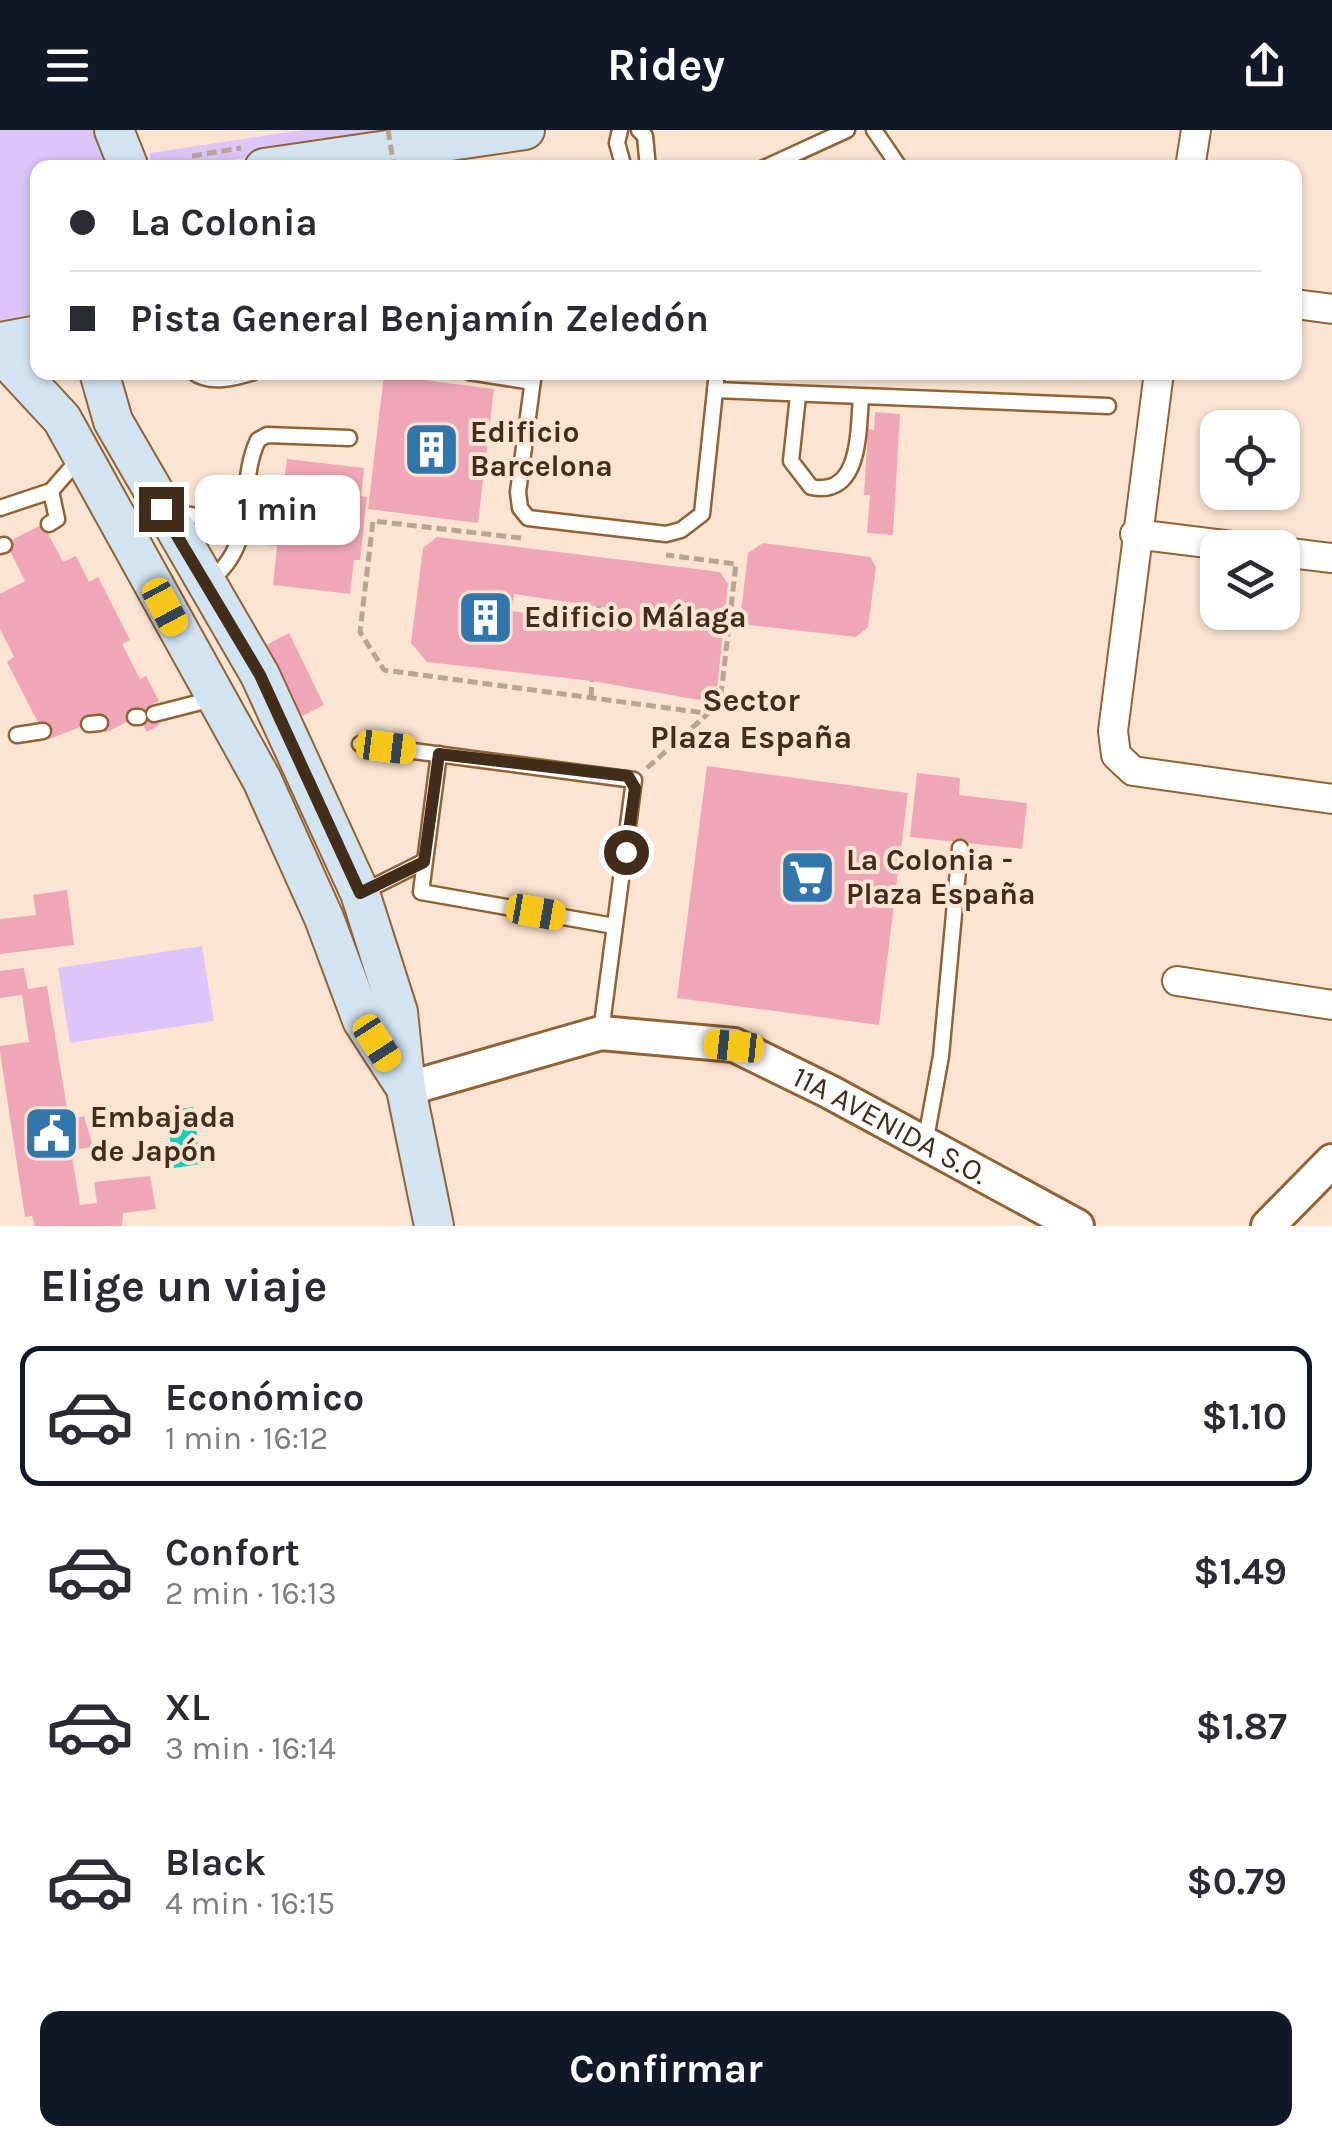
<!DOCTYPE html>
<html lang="es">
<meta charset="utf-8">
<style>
body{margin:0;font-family:Karla,sans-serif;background:#f2f2f3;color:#2b2b33;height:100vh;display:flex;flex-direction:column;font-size:38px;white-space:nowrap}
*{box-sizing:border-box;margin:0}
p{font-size:32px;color:#7c7c81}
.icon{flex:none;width:55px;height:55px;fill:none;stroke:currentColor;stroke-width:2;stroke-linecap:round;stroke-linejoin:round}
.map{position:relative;height:1096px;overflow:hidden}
.sheet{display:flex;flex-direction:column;background:#fff;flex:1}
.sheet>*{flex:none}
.banner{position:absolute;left:30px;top:30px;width:1272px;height:220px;border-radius:20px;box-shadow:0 2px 8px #0004;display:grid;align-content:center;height:220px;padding:0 40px;background:#fff}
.buttons{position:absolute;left:1200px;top:280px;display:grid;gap:20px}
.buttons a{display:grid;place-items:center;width:100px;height:100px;border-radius:20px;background:#fff;box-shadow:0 2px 8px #0004;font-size:50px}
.end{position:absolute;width:45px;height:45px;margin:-22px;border:12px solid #412d19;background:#fff;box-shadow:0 0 0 5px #fff}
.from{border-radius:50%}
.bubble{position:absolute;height:70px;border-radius:20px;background:#fff;box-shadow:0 2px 8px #0004;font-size:32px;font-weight:700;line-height:70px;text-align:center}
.car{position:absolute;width:30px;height:60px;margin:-30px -15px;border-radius:12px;box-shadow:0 0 8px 2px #0007;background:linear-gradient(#f5c518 24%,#345 0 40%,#f5c518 0 76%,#345 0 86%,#f5c518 0)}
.banner b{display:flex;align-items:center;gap:35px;height:95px;font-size:38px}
.banner b+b{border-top:2px solid #e1e1e2}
.banner i{width:25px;height:25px;background:#2b2b33}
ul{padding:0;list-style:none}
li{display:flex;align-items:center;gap:30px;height:140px;margin:0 20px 15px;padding:0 20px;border:5px solid transparent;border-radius:20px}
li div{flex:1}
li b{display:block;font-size:38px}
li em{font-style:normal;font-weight:700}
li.selected{border-color:#111827}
li>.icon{width:90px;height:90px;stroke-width:1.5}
h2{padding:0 40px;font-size:45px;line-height:120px}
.primary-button{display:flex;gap:20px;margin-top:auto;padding:20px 40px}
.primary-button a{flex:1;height:115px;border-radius:20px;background:#111827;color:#fff;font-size:40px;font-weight:700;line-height:115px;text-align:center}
header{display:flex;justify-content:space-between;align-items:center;height:130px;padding:0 40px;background:#111827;color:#fff;font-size:45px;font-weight:700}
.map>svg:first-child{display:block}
.green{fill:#dcc5f9}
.water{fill:#15cebe}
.building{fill:#efa7b7;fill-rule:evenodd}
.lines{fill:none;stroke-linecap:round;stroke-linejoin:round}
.service-casing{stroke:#916334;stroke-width:19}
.minor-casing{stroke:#916334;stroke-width:32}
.tertiary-casing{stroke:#916334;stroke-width:38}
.secondary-casing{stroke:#916334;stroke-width:42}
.path{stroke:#b9a491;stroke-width:5;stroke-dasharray:10 5;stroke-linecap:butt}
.service{stroke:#fff;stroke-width:14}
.minor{stroke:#fff;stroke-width:28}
.tertiary{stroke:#fff;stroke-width:32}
.secondary{stroke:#d2e3f2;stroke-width:38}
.path-bridge{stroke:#b9a491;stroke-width:5;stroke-dasharray:10 5;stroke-linecap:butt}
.route{stroke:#412d19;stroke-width:12}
.labels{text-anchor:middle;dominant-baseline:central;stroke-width:8;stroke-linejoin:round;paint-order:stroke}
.poi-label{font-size:30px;font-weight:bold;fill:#412d19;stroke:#fbe5d2;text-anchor:start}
.street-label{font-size:30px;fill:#412d19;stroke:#fbe5d2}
.neighbourhood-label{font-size:32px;font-weight:bold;fill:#412d19;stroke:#fbe5d2}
</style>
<header><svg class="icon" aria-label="menu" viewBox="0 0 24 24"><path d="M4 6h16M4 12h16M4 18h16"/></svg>Ridey<svg class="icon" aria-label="share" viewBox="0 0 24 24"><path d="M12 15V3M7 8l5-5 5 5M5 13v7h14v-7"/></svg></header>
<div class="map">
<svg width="1332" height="1096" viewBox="0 0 1332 1096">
<rect width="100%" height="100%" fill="#fbe5d2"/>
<g class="green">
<path d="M0,0H92L111,37L38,38L37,183L0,191Z"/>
<path d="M303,0H403L192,37H150V23Z"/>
<path d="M202,816L214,891L70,913L58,838Z"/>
</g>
<path class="water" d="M193,977L201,1034L174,1038L166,981Z"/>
<g class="building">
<path d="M384,245L494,259L478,393L368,379Z"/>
<path d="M875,282L900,284L893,405L867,403L870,365H864L868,299L874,300Z"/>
<path d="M287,329L364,338L361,366L367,367L360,430H354L350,464L273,455L277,416L255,414L260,368L282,371Z"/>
<path d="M43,394L63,432L76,426L89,452L98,447L130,510L122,514L140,549L146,546L159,571L149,576L159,595L147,602L138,586L105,603L98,590L47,610L7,532L14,527L0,499V464L25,451L6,413Z"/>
<path d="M437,407L720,442L728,454L717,560L699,570L592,551L427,532L411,513L423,418ZM514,464L622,480L620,497L512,481Z"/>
<path d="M763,413L870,427L876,437L868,497L856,507L749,495L741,482L748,423Z"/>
<path d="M289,503L324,575L300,587L266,515Z"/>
<path d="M707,636L908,663L879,895L677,868Z"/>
<path d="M917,643L960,648L959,665L1027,673L1022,719L910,707Z"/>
<path d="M67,760L74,815L0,824V789L36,785L33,765Z"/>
<path d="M24,838L28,859L47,856L69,991L84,986L93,1017L71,1020L80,1075L97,1073L94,1052L150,1046L156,1079L123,1083L122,1096H35L32,1086L25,1087L0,922V916L29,912L22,865L0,868V841Z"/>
</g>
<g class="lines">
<defs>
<g id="service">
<path d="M620,0L617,13L624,38"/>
<path d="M639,0L645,6L648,38"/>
<path d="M874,0L900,38"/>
<path d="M764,38L847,0"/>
<path d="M193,242C210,255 235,248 254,242"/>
<path d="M469,242L532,252"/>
<path d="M534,242L518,362L520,378L528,388L666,404L681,400L702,384L717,242"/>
<path d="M715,260L1108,276"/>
<path d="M798,266L791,331L811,357C861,367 858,302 861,267"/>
<path d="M0,378L51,361L79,329"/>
<path d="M172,382L246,394"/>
<path d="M49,394L57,389L51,361"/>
<path d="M0,416L4,415"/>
<path d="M208,452C261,412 235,359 258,310L267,305L349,308"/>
<path d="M154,584L213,569"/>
<path d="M135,587H139"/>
<path d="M89,594L100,593"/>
<path d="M17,605L43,601"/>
<path d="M360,614L634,650L601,902"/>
<path d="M439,624L421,762L614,796"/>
<path d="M361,763L423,732"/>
<path d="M925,1014L941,926L960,718"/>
</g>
<g id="minor">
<path d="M1190,38L1196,0"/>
<path d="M1295,174L1332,179"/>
<path d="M1159,242L1113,601L1116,625L1133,641L1332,669"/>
<path d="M1135,404L1248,418"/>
<path d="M1282,422L1332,428"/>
<path d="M1177,851L1332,875"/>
</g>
<g id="tertiary">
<path id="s1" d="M406,959L601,903L734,915L830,962L1077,1096"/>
<path d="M1268,1096L1332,1031"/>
</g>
<g id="secondary">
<path d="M114,0L129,38"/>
<path d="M264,38L525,0"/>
<path d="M0,212L38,205"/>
<path d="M0,222L62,289L262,650L324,788L362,890L402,952"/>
<path d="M99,242L113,291L260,545L360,763L398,882L406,959L434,1096"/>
</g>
</defs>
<use href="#service" class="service-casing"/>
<use href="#minor" class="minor-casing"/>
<use href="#tertiary" class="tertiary-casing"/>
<use href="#secondary" class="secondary-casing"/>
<g class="path">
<path d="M192,26L241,18"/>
<path d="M521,408L373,391L360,502L384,540L705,583"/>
<path d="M598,493L599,476"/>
<path d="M591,567L592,551"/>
<path d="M647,638L720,573L736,434L666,425"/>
</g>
<use href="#service" class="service"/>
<use href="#minor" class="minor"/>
<use href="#tertiary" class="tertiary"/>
<use href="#secondary" class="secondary"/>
<path class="path-bridge" d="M388,0L394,37"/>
</g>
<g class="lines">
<path class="route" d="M161,379L260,545L360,763L424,732L439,624L628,646L635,658L626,722"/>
</g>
<defs>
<symbol id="building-square" viewBox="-11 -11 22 22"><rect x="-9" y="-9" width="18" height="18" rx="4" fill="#3076aa" stroke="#fbe5d2"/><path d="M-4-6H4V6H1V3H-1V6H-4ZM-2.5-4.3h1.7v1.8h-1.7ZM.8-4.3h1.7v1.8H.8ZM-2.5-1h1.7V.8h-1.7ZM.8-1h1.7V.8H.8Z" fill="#fff"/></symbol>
<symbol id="supermarket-square" viewBox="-11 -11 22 22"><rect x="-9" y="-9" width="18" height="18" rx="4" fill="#3076aa" stroke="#fbe5d2"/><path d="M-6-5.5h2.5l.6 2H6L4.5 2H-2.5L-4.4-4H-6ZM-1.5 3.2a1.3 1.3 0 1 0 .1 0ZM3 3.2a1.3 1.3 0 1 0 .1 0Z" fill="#fff"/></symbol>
<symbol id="civic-square" viewBox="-11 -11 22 22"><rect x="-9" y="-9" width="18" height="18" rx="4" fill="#3076aa" stroke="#fbe5d2"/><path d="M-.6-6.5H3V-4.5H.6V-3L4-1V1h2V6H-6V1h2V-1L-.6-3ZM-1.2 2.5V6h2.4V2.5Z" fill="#fff"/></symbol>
</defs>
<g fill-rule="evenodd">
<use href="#building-square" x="400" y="288" width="63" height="63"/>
<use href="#building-square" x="454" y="456" width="63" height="63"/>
<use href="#supermarket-square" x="776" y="716" width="63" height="63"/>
<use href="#civic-square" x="20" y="972" width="63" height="63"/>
</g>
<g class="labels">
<g class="poi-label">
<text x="470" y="302">Edificio<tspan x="470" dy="34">Barcelona</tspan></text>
<text x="524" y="487">Edificio Málaga</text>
<text x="846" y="730">La Colonia -<tspan x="846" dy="34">Plaza España</tspan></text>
<text x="90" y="987">Embajada<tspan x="90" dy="34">de Japón</tspan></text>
</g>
<g class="street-label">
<text stroke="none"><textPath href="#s1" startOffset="512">11A AVENIDA S.O.</textPath></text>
</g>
<g class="neighbourhood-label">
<text x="751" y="570">Sector<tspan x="751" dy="37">Plaza España</tspan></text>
</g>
</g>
</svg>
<div class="buttons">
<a><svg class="icon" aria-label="locate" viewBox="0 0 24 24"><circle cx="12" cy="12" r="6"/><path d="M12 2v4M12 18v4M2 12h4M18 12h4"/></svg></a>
<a><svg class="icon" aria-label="layers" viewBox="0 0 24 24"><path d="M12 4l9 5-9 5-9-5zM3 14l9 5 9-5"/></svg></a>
</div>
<i class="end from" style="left:626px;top:722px"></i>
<i class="end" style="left:161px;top:379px"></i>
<div class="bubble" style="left:195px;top:345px;width:165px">1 min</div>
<i class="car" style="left:165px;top:477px;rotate:152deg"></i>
<i class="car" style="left:386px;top:617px;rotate:97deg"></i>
<i class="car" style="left:536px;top:782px;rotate:100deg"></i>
<i class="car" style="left:377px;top:913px;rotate:147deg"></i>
<i class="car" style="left:734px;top:916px;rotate:276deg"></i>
<div class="banner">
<b><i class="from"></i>La Colonia</b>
<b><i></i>Pista General Benjamín Zeledón</b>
</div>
</div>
<section class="sheet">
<h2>Elige un viaje</h2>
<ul>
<li class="selected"><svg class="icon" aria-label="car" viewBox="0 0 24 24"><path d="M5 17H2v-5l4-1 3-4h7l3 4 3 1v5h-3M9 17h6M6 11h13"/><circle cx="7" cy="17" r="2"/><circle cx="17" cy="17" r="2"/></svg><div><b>Económico</b><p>1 min · 16:12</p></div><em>$1.10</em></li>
<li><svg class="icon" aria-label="car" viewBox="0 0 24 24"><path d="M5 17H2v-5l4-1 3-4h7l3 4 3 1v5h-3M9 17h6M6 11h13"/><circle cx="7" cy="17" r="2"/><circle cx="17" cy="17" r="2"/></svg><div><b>Confort</b><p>2 min · 16:13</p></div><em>$1.49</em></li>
<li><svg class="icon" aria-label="car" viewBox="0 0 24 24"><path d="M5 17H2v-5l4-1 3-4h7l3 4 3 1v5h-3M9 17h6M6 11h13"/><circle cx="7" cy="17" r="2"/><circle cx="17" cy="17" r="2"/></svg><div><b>XL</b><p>3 min · 16:14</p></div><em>$1.87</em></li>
<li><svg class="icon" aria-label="car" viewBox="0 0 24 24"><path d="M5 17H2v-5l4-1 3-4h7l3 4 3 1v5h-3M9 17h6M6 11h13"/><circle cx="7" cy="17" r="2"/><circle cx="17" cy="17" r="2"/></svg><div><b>Black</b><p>4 min · 16:15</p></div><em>$0.79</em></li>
</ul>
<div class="primary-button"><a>Confirmar</a></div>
</section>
